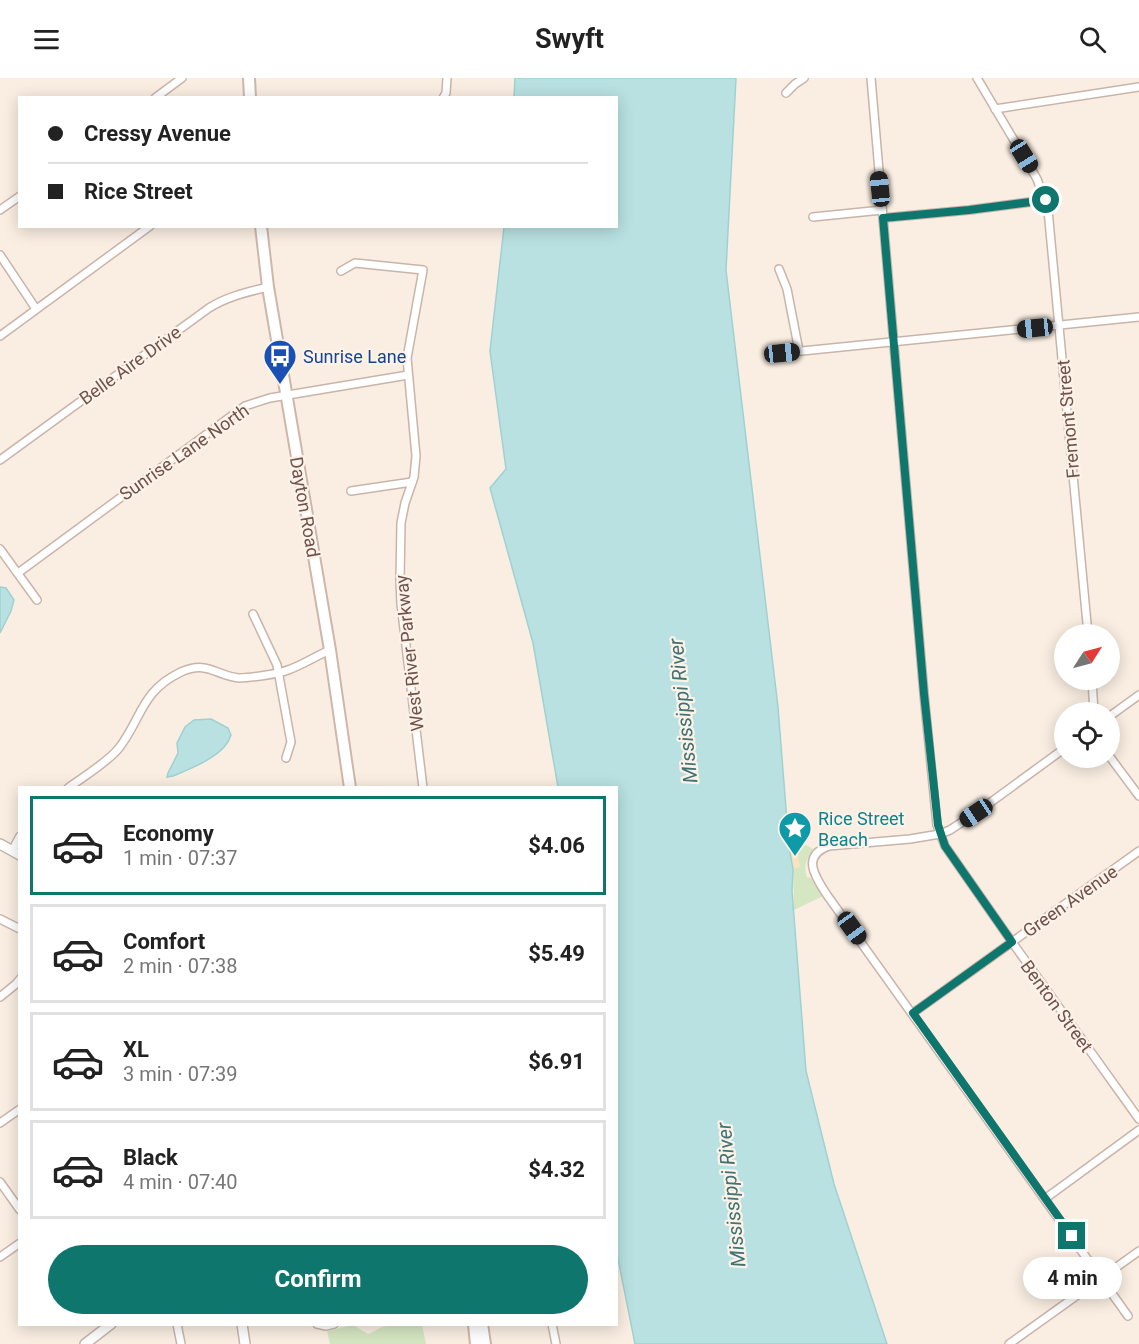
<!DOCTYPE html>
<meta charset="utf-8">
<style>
body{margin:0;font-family:Roboto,sans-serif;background:#f6f6f6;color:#222;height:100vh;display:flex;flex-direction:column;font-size:22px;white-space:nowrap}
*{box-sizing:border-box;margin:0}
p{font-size:20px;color:#767676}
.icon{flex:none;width:33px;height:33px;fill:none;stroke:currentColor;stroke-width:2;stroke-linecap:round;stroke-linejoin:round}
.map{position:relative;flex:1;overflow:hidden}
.details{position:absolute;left:18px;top:708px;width:600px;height:540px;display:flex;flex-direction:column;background:#fff;border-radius:0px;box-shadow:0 3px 15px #0003}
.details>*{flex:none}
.banner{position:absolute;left:18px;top:18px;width:600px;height:132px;border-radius:0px;box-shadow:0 3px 15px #0003;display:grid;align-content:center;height:132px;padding:0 30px;background:#fff}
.needle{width:39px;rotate:54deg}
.tools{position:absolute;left:1054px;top:546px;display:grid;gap:12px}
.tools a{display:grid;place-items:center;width:66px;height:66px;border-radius:50%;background:#fff;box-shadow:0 3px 15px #0003;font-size:30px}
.end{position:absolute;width:27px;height:27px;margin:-14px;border:8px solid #0f766e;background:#fff;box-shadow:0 0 0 3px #fff}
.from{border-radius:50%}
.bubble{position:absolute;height:42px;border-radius:21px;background:#fff;box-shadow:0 3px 15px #0003;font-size:20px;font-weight:700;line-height:42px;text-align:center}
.car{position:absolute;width:18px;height:36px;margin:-18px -9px;border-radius:8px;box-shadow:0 0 4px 2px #0007;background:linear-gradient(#222 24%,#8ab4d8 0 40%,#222 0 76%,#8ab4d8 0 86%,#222 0)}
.banner b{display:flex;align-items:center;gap:21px;height:57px;font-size:22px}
.banner b+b{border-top:2px solid #e0e0e0}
.banner i{width:15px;height:15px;background:#222}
ul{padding:10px 0 0;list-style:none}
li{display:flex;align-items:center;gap:18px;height:99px;margin:0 12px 9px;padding:0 18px;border:3px solid #e0e0e0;border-radius:0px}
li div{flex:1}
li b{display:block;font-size:22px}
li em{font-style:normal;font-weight:700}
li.selected{border-color:#0f766e}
li>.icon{width:54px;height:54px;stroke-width:1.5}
.button{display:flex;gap:12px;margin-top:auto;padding:12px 30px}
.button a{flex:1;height:69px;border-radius:36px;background:#0f766e;color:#fff;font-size:24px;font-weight:700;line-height:69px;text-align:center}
header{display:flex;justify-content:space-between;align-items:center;height:78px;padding:0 30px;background:#fff;font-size:27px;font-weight:700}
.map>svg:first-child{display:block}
.green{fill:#d5e6c2}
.sand{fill:#f7e3bf}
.water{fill:#b9e1e1;stroke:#a0d1d2;stroke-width:1.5}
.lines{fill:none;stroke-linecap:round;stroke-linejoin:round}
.minor-casing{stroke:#c9b4aa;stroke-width:10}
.tertiary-casing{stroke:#c9b4aa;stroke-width:12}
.secondary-casing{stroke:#cfb6aa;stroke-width:14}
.minor{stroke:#fff;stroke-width:7}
.tertiary{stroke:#fff;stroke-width:9}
.secondary{stroke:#fff;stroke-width:10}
.route{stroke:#0f766e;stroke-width:8}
.labels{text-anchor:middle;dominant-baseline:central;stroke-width:4.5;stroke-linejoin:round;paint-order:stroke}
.transit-label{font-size:18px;fill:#164399;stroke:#fdf2e8;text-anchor:start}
.street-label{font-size:18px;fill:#6f534b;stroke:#fdf2e8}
.culture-label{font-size:18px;fill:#0d838f;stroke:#fdf2e8;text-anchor:start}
.water-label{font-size:20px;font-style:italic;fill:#407274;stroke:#fdf2e8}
</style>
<header><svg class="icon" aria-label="menu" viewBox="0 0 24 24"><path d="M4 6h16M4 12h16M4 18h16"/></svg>Swyft<svg class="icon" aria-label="search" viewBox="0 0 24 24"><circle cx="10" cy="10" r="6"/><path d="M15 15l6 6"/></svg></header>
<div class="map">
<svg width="1139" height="1266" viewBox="0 0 1139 1266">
<rect width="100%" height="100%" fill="#faeee2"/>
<g class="green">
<path d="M794,765L804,766L813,771C807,781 803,787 807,799L811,800L823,818L794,832L793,791L789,767Z"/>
<path d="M353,1247L368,1256C374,1254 377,1251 382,1249C395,1246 408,1246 422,1247L426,1266H330L327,1253Z"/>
</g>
<path class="sand" d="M797,768L800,789L793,791L789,769Z"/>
<g class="water">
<path d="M515,0H736L726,192L778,629L789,769L793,791L792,813L806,993L834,1106L887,1266H635L616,1171V710L558,709L533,565L490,410L506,391L490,273L504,149L616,148V20L514,19Z"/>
<path d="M0,509L6,510L14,522L11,533L0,555Z"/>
<path d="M211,641L228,650L231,657C225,678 192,690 173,698L167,699L168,695L178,675L177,665L185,649L194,642Z"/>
</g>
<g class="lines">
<defs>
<g id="minor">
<path d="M871,0L924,616L937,747L945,768L1012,864L1139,1041"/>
<path d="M977,0L1037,101L1048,132L1088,556"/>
<path d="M786,15L795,6L804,0"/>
<path d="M155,20L182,0"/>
<path d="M443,20L446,15L447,0"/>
<path d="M995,31L1139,9"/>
<path d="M0,132L20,118"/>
<path d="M813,139L882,132"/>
<path d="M883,140L969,132L1046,122"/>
<path d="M0,177L36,231"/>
<path d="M779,191L787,211L799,273"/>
<path d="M341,193L355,185L423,192L407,280L416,378L414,399L405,425L401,445L400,502L401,526L423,710"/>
<path d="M0,258L150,148"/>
<path d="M782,275L1139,239"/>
<path d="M0,382L209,230C228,218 248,214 268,209"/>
<path d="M351,413L412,404"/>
<path d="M0,471L37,522"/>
<path d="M18,495L245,328L270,320L408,297"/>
<path d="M253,536L277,587L291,664L286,680"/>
<path d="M1092,602L1094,634"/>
<path d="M1110,638L1139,617"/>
<path d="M1065,670L976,735L950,752L940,756L910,761L829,768C800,778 816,800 827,817L1128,1238"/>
<path d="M1110,679L1139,718"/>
<path d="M68,710C83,699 108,684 119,670C142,640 141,613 181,594C208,582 216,598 239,600C249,600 278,596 288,592C302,587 316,578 330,572"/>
<path d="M12,773L20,758"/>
<path d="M0,841L20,851"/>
<path d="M0,919L16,906L20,901"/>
<path d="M913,935L1139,773"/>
<path d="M0,1045L20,1031"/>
<path d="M0,1104L20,1132"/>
<path d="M1046,1120L1139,1052"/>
<path d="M0,1179L20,1165"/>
<path d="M177,1246L181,1266"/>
<path d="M317,1246L326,1248L334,1246"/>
<path d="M552,1246L556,1266"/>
<path d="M1009,1266L1139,1173"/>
</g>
<g id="tertiary">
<path d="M0,766L20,777"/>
<path d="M242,1246L245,1266"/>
<path d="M85,1266L111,1246"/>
</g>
<g id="secondary">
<path d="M249,0L250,20"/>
<path d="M261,148L268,209L330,572L350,710"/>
<path d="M474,1246L476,1266"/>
<path d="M482,1246L485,1266"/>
</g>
</defs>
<use href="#minor" class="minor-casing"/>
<use href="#tertiary" class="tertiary-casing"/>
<use href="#secondary" class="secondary-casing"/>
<use href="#minor" class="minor"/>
<use href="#tertiary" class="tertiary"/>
<use href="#secondary" class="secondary"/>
</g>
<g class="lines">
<path class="route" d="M1046,122L969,132L883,140L924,616L938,747L945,768L1012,864L913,935L1072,1158"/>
</g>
<defs>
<symbol id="bus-pin" viewBox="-11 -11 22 30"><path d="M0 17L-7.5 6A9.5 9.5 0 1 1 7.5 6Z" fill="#1a4fb4" stroke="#fdf2e8"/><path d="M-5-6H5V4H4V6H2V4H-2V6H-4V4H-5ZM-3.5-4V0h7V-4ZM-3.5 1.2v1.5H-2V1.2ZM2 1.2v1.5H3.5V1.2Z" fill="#fff"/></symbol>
<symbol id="sight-pin" viewBox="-11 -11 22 30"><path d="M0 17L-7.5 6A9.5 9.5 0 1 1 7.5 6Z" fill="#0f9aa8" stroke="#fdf2e8"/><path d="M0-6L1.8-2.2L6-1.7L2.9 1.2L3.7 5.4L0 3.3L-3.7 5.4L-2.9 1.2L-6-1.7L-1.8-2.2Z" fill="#fff"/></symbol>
</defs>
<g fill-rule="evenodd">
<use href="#bus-pin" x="261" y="259" width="38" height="52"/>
<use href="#sight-pin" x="776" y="731" width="38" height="52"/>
</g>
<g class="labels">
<g class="transit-label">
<text x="303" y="278">Sunrise Lane</text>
</g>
<g class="street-label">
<text transform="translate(130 287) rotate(-36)">Belle Aire Drive</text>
<text transform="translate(1068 341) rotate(-95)">Fremont Street</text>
<text transform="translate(184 374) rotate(-35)">Sunrise Lane North</text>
<text transform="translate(305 429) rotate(80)">Dayton Road</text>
<text transform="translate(409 575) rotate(-96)">West River Parkway</text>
<text transform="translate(1070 823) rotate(-35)">Green Avenue</text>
<text transform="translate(1057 928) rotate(54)">Benton Street</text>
</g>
<g class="culture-label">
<text x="818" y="740">Rice Street<tspan x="818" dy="21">Beach</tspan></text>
</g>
<g class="water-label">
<text transform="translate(683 633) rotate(-96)">Mississippi River</text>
<text transform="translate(731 1117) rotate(-96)">Mississippi River</text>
</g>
</g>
</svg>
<div class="tools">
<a><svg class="needle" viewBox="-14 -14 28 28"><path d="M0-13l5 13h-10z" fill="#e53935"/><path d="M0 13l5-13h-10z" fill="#767676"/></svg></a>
<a><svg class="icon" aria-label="locate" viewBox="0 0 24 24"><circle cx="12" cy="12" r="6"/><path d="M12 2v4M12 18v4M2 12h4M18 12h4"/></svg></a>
</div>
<i class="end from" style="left:1046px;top:122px"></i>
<i class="end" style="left:1072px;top:1158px"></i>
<div class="bubble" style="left:1023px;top:1179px;width:99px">4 min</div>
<i class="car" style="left:1024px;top:78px;rotate:148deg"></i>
<i class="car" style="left:880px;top:111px;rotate:354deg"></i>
<i class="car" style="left:1035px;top:250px;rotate:264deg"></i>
<i class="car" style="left:782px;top:275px;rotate:84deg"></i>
<i class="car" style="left:976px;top:735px;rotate:236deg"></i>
<i class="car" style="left:852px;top:850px;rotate:144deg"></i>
<div class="banner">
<b><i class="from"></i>Cressy Avenue</b>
<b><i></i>Rice Street</b>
</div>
<section class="details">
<ul>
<li class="selected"><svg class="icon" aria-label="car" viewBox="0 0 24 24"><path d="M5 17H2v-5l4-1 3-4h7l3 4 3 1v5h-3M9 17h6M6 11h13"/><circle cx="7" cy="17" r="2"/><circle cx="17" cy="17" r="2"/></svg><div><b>Economy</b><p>1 min · 07:37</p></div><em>$4.06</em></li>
<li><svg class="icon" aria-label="car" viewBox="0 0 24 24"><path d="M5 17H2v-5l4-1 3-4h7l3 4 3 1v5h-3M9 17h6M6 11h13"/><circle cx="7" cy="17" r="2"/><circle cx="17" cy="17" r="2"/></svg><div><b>Comfort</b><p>2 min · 07:38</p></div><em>$5.49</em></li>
<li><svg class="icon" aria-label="car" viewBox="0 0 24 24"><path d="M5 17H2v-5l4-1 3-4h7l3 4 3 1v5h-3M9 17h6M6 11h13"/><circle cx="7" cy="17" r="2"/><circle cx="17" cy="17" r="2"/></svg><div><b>XL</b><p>3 min · 07:39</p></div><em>$6.91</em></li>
<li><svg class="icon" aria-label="car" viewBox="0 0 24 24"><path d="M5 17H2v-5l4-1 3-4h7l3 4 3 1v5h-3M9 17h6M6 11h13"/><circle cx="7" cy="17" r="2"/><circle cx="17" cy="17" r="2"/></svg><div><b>Black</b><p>4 min · 07:40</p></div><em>$4.32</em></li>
</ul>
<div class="button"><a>Confirm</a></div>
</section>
</div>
